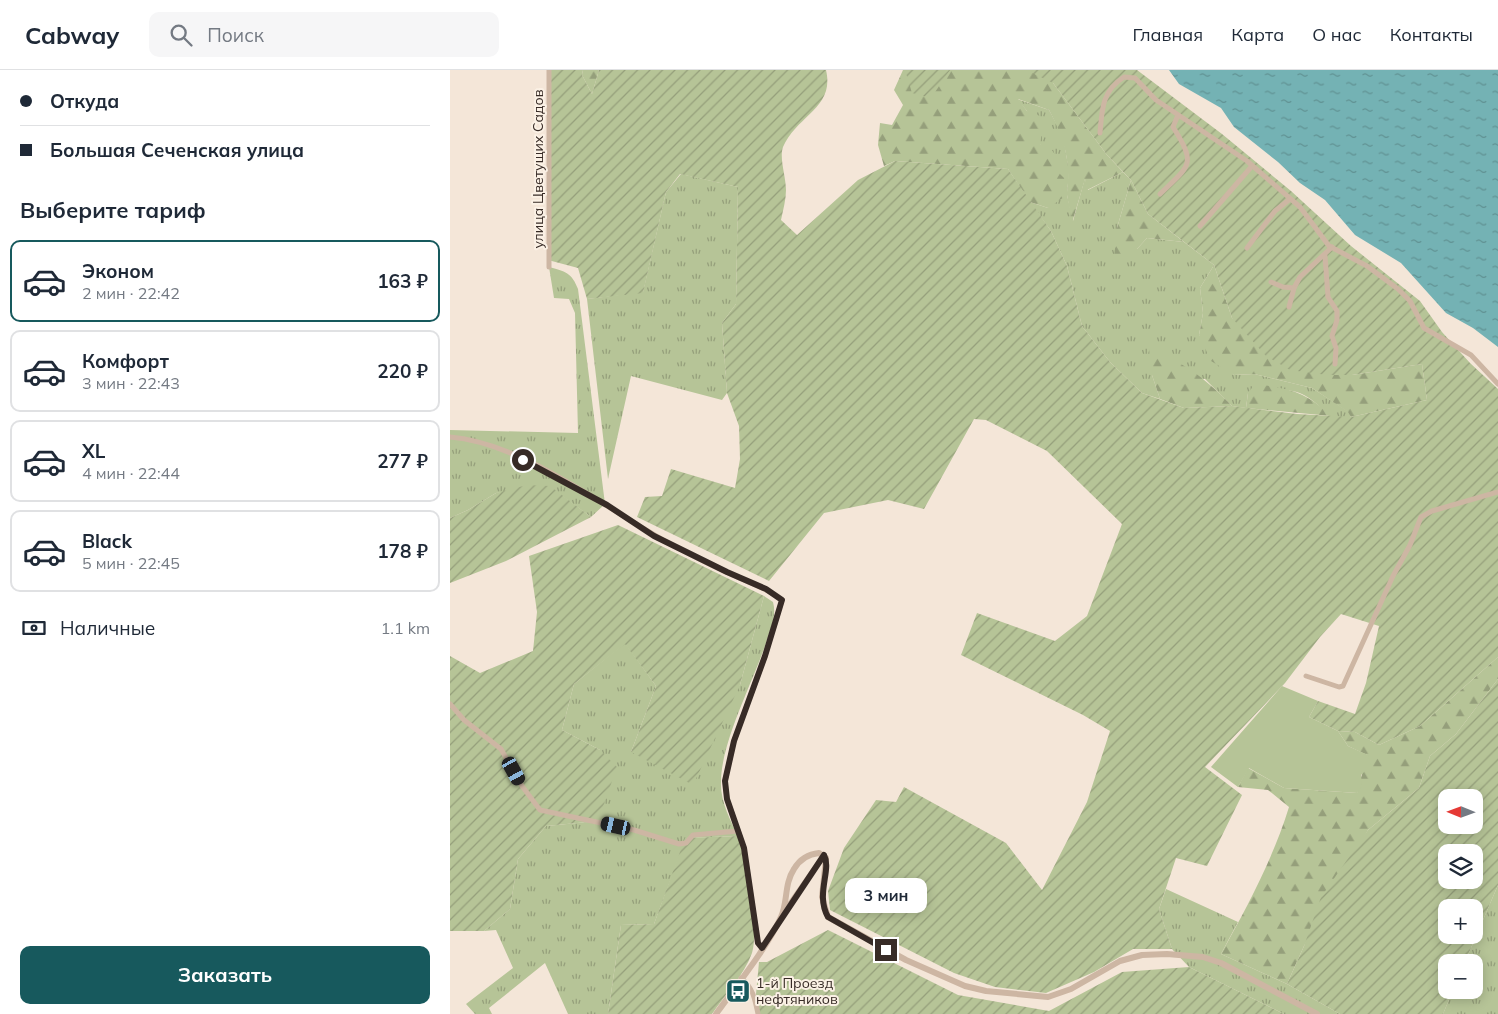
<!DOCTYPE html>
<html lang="ru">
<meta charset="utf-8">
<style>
body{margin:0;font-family:Mulish,sans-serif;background:#f6f6f7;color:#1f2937;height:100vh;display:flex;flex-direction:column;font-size:19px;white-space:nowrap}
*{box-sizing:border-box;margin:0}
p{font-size:16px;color:#747a83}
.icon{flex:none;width:28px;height:28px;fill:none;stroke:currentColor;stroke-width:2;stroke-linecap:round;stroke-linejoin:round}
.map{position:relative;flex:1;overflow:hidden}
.panel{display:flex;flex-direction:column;background:#fff;width:450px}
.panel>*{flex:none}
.hud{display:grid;align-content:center;height:110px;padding:0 20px;background:#fff}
.needle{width:32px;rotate:271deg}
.fabs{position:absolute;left:988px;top:719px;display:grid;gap:10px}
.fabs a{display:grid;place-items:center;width:45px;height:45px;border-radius:10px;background:#fff;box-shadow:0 2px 12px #0003;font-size:25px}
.end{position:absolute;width:22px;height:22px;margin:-11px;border:6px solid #372b26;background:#fff;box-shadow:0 0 0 2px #fff}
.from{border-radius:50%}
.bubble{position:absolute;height:35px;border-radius:10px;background:#fff;box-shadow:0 2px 12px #0003;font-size:16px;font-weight:700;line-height:35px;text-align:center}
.car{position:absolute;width:15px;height:30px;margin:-15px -8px;border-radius:6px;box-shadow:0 0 4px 1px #0007;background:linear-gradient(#222 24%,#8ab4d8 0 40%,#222 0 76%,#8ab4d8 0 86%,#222 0)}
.hud b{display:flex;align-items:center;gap:18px;height:48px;font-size:19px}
.hud b+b{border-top:1px solid #e0e1e3}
.hud i{width:12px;height:12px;background:#1f2937}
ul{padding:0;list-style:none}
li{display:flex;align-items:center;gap:15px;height:82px;margin:0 10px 8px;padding:0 10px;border:2px solid #e0e1e3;border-radius:10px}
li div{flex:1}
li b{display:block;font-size:19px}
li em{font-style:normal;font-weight:700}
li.selected{border-color:#17595d}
li>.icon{width:45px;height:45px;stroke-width:1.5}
h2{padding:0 20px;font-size:22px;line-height:60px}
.pay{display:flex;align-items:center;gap:12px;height:55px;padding:0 20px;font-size:19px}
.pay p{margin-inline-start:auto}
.action{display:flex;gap:10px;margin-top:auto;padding:10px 20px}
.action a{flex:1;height:58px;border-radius:10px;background:#17595d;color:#fff;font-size:20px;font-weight:700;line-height:58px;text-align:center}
header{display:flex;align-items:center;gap:30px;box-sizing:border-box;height:70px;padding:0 25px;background:#fff;border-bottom:1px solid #e0e1e3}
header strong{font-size:24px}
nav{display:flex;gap:28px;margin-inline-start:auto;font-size:18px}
.search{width:350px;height:45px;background:#f6f6f7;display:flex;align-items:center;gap:12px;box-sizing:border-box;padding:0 18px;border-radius:10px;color:#747a83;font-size:19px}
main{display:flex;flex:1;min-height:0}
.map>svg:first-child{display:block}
.grass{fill:url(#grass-tufts)}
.forest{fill:url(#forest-firs);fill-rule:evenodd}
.park{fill:#b6c497}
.garden{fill:url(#garden-furrows);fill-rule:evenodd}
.water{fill:url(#water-ripples)}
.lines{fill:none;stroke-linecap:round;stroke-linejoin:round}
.minor{stroke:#cdb6a3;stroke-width:5}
.tertiary{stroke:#cdb6a3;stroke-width:6}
.route{stroke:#372b26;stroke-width:6}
.labels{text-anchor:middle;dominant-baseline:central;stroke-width:4;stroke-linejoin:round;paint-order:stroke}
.street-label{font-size:14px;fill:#372b26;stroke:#fbf1e5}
.poi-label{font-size:14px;fill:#372b26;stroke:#fbf1e5;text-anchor:start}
</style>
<header>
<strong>Cabway</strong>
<div class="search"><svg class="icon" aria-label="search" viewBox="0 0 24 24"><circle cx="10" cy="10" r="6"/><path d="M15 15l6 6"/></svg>Поиск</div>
<nav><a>Главная</a><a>Карта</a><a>О нас</a><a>Контакты</a></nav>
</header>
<main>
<section class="panel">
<div class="hud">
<b><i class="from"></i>Откуда</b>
<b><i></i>Большая Сеченская улица</b>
</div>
<h2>Выберите тариф</h2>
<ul>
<li class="selected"><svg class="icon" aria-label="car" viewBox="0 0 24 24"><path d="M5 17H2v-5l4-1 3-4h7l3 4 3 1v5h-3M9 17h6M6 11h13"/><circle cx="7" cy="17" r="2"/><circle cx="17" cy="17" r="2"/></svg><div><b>Эконом</b><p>2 мин · 22:42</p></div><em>163 ₽</em></li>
<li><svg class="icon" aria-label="car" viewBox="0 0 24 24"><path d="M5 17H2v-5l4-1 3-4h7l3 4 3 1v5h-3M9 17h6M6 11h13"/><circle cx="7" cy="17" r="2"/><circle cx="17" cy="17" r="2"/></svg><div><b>Комфорт</b><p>3 мин · 22:43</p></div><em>220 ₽</em></li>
<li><svg class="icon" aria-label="car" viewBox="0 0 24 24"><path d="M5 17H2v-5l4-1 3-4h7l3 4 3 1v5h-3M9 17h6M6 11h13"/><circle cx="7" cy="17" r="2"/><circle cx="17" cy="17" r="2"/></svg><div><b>XL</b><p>4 мин · 22:44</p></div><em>277 ₽</em></li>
<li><svg class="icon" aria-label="car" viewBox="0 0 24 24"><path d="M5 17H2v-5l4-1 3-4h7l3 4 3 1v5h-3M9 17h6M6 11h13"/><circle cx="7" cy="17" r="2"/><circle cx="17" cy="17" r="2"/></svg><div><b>Black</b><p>5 мин · 22:45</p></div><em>178 ₽</em></li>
</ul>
<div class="pay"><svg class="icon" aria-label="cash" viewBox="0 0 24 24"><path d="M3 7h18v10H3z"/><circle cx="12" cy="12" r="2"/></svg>Наличные<p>1.1 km</p></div>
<div class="action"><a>Заказать</a></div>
</section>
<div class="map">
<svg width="1048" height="944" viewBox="0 0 1048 944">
<defs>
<pattern id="grass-tufts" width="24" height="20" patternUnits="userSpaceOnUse" patternTransform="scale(1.25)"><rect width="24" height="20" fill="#b6c497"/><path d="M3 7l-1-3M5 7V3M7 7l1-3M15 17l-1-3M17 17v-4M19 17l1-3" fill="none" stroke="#959f7b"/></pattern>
<pattern id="forest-firs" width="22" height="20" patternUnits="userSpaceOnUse" patternTransform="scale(1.25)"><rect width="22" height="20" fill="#b6c497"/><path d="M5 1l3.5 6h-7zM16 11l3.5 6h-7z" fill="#959f7b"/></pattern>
<pattern id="garden-furrows" width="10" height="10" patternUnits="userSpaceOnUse" patternTransform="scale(1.25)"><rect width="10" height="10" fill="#b6c497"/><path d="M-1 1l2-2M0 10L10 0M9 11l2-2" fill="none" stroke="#959f7b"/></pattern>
<pattern id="water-ripples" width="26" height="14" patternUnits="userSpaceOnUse" patternTransform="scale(1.25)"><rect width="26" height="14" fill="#74b2b4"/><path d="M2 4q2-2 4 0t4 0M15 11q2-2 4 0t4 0" fill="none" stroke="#609192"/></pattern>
</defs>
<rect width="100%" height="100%" fill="#f4e6d8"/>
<g class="grass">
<path d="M567,29L599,40L613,66L619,101L617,125L623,151L635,108L638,120L673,102L681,110L667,158L687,179L697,168L734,172L764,195L750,218L753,243L749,265L784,305L804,304L862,318L899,342L901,347L881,348C851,315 840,318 798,323L796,338L782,336L755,309L702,305L710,329L692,323L660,292L632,256L617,196L601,161L580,132L598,138L605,99L590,74L577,41Z"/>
<path d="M231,104L288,117L286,234L272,253L277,323L272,330L181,306L158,409L137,229L193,222L216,122Z"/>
<path d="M99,197C115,201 122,203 128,219L155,434L141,447L100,417L46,423L18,440L0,448V360L128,363L125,243L119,229L104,228Z"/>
<path d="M314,526L323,532C327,546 320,560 316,573C303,612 271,672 271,712C270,730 280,750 288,766L236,768L204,854L171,855L158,944H118L95,893L39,938L42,944H25L16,934L63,898L46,860L34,861L60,839L68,789L96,756L148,751L150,680L112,660L124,614L175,573L206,616L181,682L290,615Z"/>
<path d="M1048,815V944H993L1003,920H1024V892H1015Z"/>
<path d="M716,819L788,852L771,884L837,914L890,944H834L739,897L722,879L709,839Z"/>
</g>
<g class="forest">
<path d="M133,0H149L142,24L132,5Z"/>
<path d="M453,0H622L603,13L657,85L673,102L637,120L635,109L622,153L617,125L598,138L580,132L558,99L445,91L434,96L428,75L430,53L442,55L453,35L444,20ZM568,29L599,40C614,69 621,90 617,122L614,108L605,99L609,90L601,79L590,74L593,56L590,46L577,41Z"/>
<path d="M681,110L698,144L734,172L697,168L687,179L664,188L667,158Z"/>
<path d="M764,195L782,248L902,305L972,294L977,330L901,347L898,342L862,318L804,304L784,305L761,291L749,265L753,243L750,218Z"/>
<path d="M699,279C734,292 756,309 782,336L734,338L710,329L702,305Z"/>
<path d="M805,314C841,319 855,321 881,346L796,338L798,323Z"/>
<path d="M1048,587V609L1006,664L980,686L969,718L918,760L854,876L837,914L771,884C797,837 823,789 839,737L818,720L788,717L798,698L834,718L907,723L917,685L898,676L888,661L905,662L929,675L970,656Z"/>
</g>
<path class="park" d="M832,616L868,631L859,647L888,661L898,676L918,685L921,695L911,705L912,716L907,723L834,718L799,698L788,717L761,697Z"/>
<g class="garden">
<path d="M99,0H133L132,5L142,24L149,0H376C385,38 347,45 333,77C329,88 336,107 336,120C336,130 333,140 331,150L347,165L408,110L445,91L558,99L601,161L617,196L632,256L660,292L692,323L734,338L782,336L847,344L901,347L977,330L972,294L902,305H877L840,300L816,286L782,248L764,195L698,144L681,110L657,85L603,13L576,0H687L772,64L841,121L901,176L970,231L992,262L1020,293L1048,319V587L970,656L929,675L905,662L888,661L859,647L868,631L905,644L916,613L929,556L891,544L870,567L835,613L755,697L792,725L757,796L726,788L709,839L722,879H683L644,902L596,923L545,917L504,903L380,840L378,821L394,778L426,730L446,732L454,717L556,773L592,820L637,732L660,661L633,645L511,585L527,543L605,571L637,546L672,454L597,381L536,350L524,349L474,439L438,430L374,443L319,511L187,447L195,427L212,426L221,399L285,418L290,389L289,356L277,323L272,253L286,234L288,117L230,104L216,122L193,223L137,229L128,198L98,190Z"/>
<path d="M455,0H500L481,28L462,23Z"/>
<path d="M77,415L100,416L141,447L56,491L0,513V448L18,440L46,423Z"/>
<path d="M168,455L314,526L290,615L243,715L181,682L206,616L175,574L124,614L112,660L150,680L167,697L148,751L96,756L68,789L60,839L34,861H0V586L30,603L83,581L87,542L79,486Z"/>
<path d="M1048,609V815L1015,892H996V920H1003L993,944H890L837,914L854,876L871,827L918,760L969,718L980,686L1006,664ZM996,728H1024V755H996ZM996,782H1024V810H996ZM996,838H1024V865H996Z"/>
<path d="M288,766C295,791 310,860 302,883C294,905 275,925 262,944H158L171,855L204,854L235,768Z"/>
<path d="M378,860L508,925L599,941L672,902L739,897L834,944H310L306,924L309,892H317Z"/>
</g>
<path class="water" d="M719,0H1048V277L1023,258L996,243L951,193L905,165L875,130L850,113L828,92L784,57L771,38L729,14Z"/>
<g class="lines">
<g class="minor">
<path d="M99,0V197"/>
<path d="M650,63C652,39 652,21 674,7L685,8L706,30L797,91L850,137L879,176L917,196L948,219L960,231L974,258L1021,285L1048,314"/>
<path d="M710,124C740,95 747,95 723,57L728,45"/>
<path d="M750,156L802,96"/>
<path d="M797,178L825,141L840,129"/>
<path d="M875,186L878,227L887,241V250L882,266L886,278L885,294"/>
<path d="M821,212L833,217L844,218L850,207L882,177"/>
<path d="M839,237L844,218"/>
<path d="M0,367C75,373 158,441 224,476C244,486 264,497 285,506C302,514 317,518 332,530L315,586L284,671L275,711L277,729L294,778L308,873L312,878"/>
<path d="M856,606L889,617L893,616L943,506L960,475L971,447L982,441L1048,422"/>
<path d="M0,634L14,650L51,679L72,716L90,740L184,760L229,774L236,773L243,765L288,761"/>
<path d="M334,842L374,785"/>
<path d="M291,908C303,918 305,929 308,944"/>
</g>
<path class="tertiary" d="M266,944C286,916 317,878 331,847C338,832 334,814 344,799C350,789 358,784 369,783L376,788L372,827L378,847L456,890L515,916L536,921L598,927L621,919L670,891L692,885L717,884L753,887L771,893L867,944"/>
</g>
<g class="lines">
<path class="route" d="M73,390L157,435L204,466L277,502L316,519L332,530L315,586L284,671L275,711L277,729L294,778L308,873L312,878L374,785C382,800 365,824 378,847L436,880"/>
</g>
<defs>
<symbol id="bus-square" viewBox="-11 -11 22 22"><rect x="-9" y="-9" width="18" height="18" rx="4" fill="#17595d" stroke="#fbf1e5"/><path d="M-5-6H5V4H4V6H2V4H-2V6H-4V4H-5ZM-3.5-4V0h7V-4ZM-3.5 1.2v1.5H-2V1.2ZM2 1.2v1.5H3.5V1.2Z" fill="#fff"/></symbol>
</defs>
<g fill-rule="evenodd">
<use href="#bus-square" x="274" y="907" width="28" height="28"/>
</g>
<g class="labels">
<g class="street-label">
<text transform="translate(88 99) rotate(-90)">улица Цветущих Садов</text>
</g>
<g class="poi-label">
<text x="306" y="913">1-й Проезд<tspan x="306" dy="16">нефтяников</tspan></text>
</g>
</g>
</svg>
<div class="fabs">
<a><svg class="needle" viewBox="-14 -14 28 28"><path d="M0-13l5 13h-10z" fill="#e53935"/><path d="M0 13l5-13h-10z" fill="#747a83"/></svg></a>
<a><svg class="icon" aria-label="layers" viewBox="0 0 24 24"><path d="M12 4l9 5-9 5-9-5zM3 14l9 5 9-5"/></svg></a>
<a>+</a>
<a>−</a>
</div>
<i class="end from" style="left:73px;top:390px"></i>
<i class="end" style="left:436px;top:880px"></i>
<div class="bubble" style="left:395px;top:808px;width:82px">3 мин</div>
<i class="car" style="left:64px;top:701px;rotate:151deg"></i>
<i class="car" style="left:166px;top:756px;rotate:283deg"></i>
</div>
</main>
